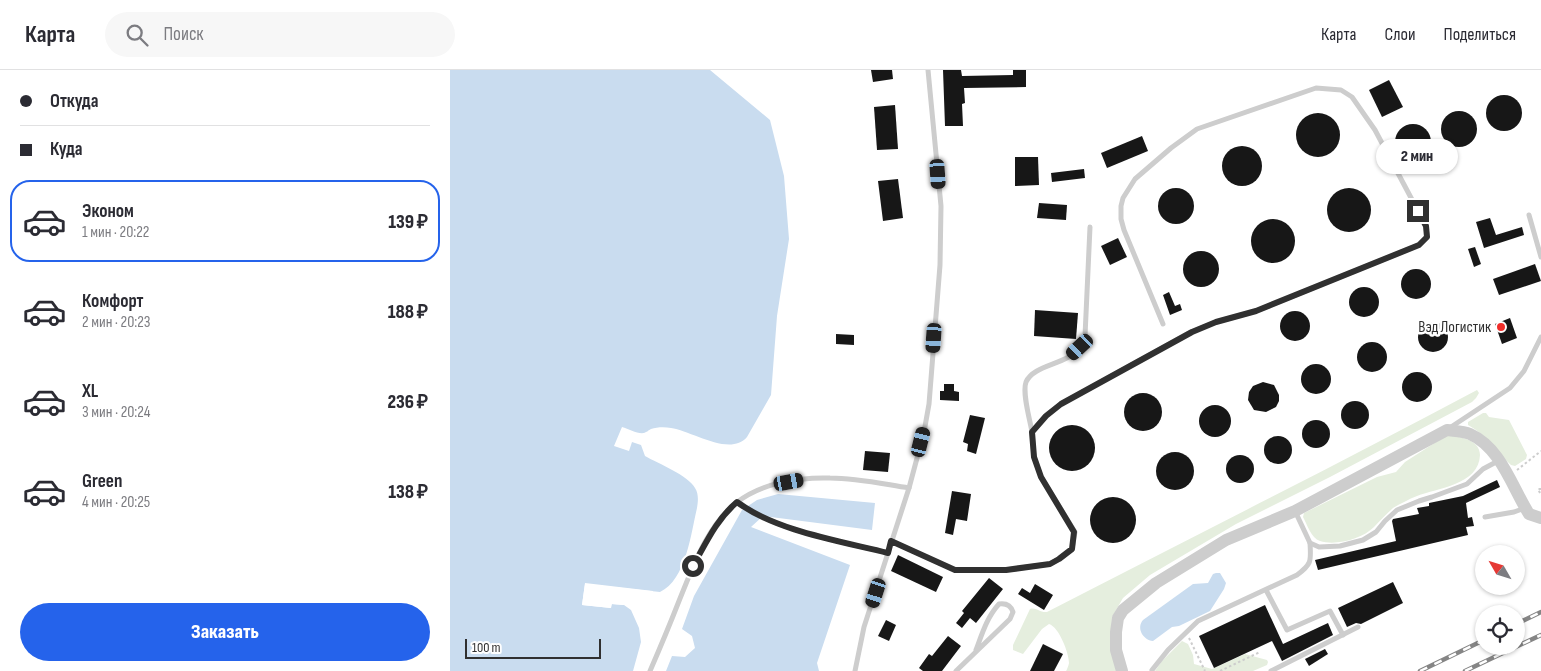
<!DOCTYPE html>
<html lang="ru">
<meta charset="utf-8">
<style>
body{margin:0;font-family:"Sofia Sans Condensed",sans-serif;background:#f7f7f7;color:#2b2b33;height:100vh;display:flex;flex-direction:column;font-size:19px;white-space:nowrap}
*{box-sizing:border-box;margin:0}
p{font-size:16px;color:#7c7c81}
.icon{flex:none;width:28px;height:28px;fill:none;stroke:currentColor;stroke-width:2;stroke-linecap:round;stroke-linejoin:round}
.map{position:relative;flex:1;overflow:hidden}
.side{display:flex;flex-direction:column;background:#fff;width:450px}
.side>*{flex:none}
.top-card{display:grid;align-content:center;height:110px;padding:0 20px;background:#fff}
.needle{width:32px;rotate:309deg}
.fabs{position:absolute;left:1025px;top:475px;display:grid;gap:10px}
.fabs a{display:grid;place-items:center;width:50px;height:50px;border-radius:50%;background:#fff;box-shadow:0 1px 4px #0004;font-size:25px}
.scale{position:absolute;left:15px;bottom:12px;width:136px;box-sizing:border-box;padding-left:5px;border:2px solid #303030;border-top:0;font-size:14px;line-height:18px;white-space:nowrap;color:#303030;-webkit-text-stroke:4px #fff;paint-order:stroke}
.end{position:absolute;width:22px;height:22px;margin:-11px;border:6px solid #303030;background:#fff;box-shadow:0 0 0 2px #fff}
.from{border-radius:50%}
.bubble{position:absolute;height:35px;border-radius:18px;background:#fff;box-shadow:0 1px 4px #0004;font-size:16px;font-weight:800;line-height:35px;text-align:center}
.car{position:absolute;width:15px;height:30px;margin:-15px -8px;border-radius:6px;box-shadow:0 0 4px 1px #0007;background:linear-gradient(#222 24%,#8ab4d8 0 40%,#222 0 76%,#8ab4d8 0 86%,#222 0)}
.top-card b{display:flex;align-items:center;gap:18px;height:48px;font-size:19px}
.top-card b+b{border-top:1px solid #e1e1e2}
.top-card i{width:12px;height:12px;background:#2b2b33}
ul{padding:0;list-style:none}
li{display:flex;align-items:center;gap:15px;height:82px;margin:0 10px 8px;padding:0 10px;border:2px solid transparent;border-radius:20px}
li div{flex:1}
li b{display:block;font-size:19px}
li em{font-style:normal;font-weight:800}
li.active{border-color:#2563eb}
li>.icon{width:45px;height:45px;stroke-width:1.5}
.button{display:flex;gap:10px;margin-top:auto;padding:10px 20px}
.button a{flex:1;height:58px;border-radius:30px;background:#2563eb;color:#fff;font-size:20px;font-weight:800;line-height:58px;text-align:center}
header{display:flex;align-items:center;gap:30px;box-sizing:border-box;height:70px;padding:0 25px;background:#fff;border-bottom:1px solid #e1e1e2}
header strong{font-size:24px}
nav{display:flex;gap:28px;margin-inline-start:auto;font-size:18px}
.search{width:350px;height:45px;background:#f7f7f7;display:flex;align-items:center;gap:12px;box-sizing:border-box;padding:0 18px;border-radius:28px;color:#7c7c81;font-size:19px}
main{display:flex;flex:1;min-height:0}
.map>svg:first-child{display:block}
.green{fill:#e5eede}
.water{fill:#c9dcef}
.pier{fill:#fff}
.building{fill:#171717}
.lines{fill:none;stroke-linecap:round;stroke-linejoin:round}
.path{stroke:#cdcdcd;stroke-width:2;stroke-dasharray:2.5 2.5;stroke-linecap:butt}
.service{stroke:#cdcdcd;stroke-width:5}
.tertiary{stroke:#cdcdcd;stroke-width:12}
.rail-casing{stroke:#858585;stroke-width:4.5}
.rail{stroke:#fff;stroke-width:2.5;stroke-dasharray:8;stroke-linecap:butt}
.route{stroke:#303030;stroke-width:6}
.poi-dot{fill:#f02e2a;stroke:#fff;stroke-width:2}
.labels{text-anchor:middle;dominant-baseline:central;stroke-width:5;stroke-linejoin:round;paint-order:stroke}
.poi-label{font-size:16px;fill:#303030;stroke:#fff;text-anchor:end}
</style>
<header>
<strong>Карта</strong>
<div class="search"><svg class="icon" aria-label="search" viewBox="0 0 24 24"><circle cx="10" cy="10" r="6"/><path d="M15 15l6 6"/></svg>Поиск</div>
<nav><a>Карта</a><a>Слои</a><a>Поделиться</a></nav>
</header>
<main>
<section class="side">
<div class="top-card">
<b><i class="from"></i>Откуда</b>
<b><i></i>Куда</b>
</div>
<ul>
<li class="active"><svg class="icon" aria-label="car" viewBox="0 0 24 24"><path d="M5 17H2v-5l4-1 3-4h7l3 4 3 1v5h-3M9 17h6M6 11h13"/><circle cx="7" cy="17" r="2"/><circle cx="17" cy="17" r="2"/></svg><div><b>Эконом</b><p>1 мин · 20:22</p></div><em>139 ₽</em></li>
<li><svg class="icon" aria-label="car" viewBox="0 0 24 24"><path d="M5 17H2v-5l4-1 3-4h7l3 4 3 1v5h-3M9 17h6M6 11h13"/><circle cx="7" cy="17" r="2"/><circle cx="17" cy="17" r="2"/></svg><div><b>Комфорт</b><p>2 мин · 20:23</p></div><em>188 ₽</em></li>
<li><svg class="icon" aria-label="car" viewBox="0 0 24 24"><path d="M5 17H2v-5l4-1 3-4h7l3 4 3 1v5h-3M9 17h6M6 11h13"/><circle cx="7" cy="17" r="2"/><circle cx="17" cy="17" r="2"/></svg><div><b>XL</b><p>3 мин · 20:24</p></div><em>236 ₽</em></li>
<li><svg class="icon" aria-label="car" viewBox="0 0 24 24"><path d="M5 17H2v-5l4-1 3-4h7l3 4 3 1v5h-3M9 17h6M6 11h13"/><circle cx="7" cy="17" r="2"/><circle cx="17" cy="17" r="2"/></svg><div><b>Green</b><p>4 мин · 20:25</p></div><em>138 ₽</em></li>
</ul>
<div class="button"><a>Заказать</a></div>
</section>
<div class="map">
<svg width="1091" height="601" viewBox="0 0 1091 601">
<rect width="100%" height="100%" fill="#fff"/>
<g class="green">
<path d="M1027,320L1029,323L1026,328L1022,332L880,407L786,454L700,505L673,528L662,547L661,575L668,601H616C617,600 619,594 619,593C619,583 609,557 599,554L592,559L573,584L563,580V575L580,539C586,537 590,543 597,542C740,468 885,396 1027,320Z"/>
<path d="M1033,343H1036L1039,347L1059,350L1077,385L1076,389L1065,396L1061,395C1044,379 1039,367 1018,355V352Z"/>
<path d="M997,365C1009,367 1030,369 1030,385C1029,415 987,418 967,426C959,429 950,434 943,438C936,444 930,451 924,457C912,469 886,476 870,471C861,468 857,454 853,447L854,443L927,407L946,402L955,392Z"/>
<path d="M732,571L738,574L743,585L744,594L762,599L795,584L817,590L818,592L817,595L803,601H705L712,591Z"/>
</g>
<g class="water">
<path d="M0,0H260L320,50L334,106L339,169L327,246L321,325L297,367C280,387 242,361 221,358C215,357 207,357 201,359C197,361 199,361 194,363C187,364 179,359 172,357L164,376L179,381L182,372L191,375L195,386C209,394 238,405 245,418C249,424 248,432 247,438C241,463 236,510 210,522L135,514L132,535L161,538V534L174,535L181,540L189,558L191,572L183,601H0Z"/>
<path d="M328,424L425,433L422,460L313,446L301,457L400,495L367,593L369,601H216L222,586L235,587L245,578L242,566L232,559L244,526L292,440L307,430Z"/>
<path d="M766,503H770L776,513L774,519L760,541L729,556L722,557L703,571C693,570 686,558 693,550L743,514L758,513L763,504Z"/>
</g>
<path class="pier" d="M135,513L203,521V524L137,516L135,533L159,535L161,531L174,533V535L162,534L161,538L132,535Z"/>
<g class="building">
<path d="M421,0H442L443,9L423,12Z"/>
<path d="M493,0H511L512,6L563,5V0H576V17L514,18L515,33L512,34L513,56H495Z"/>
<path d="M939,10L953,37L932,47L919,20Z"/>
<circle cx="1054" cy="43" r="18"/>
<path d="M445,35L448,79L427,80L424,37Z"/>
<circle cx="1009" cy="59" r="18"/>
<circle cx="868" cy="65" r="22"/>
<circle cx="963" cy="72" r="18"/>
<path d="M692,66L698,81L657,98L651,83Z"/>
<circle cx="792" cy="96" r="20"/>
<path d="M565,87H588L589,115L565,116Z"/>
<path d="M634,99L635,108L602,112L601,103Z"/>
<path d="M448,109L453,148L433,151L428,111Z"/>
<circle cx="899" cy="140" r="22"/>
<circle cx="726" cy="136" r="18"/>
<path d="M589,133L617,135L616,150L587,148Z"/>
<path d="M1040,148L1046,165L1072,157L1074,165L1034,178L1026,152Z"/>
<circle cx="823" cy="171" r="22"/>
<path d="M668,168L677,187L660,195L651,176Z"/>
<path d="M1025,177L1031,194L1024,197L1018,179Z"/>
<circle cx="751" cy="199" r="18"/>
<path d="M1085,194L1091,211L1049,225L1043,209Z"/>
<circle cx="966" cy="214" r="15"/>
<circle cx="914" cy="232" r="15"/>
<path d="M719,222L725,236L730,234L732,240L720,245L713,225Z"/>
<path d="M585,240L628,243L626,269L584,266Z"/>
<circle cx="845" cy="256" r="15"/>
<path d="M1060,248L1067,268L1052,274L1045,254Z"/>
<circle cx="983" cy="267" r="15"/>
<path d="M386,264L404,265V275L386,274Z"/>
<circle cx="922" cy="287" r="15"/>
<circle cx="866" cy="309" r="15"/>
<circle cx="967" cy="317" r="15"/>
<path d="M813,312L824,315L829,325V331L826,337L816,342L804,340L798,330L799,322L803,316Z"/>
<path d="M494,314H504V321L509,322V331L490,330V321H494Z"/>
<circle cx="693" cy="342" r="19"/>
<circle cx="905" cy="345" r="14"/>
<circle cx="765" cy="351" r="16"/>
<path d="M520,345L535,348L526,384L517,381L518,374L513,372Z"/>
<circle cx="866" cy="364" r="14"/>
<circle cx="622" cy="378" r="23"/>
<circle cx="828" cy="380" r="14"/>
<path d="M415,381L440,383L438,402L413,400Z"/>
<circle cx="725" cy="401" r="19"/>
<circle cx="790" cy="399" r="14"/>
<path d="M1047,410L1050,417L1016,433L1018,448L1022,447L1024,456L1016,457L1018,465L868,500L865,490L946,471L942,451L943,449L969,444L967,438L979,436V433L1013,426Z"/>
<path d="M502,421L521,424L517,451L506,449L503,465L495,463Z"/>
<circle cx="663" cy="450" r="23"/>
<path d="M448,485L493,507L486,522L441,501Z"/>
<path d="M539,508L553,519L526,553L520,548L512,558L506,553L514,543L512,541Z"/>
<path d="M943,512L953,533L911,554L906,553L897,557L888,538Z"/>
<path d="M585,514L603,525L594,540L568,524L572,518L580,523Z"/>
<path d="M815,535L833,574L878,553L883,565L832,591L822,571L764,598L749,566Z"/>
<path d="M436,550L446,555L439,571L428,566Z"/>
<path d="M498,566L511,576L492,601H473L469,598L479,584L482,586Z"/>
<path d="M593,574L613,584L604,601H580Z"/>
<path d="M875,579L878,584L859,596L855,589Z"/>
</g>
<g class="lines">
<g class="path">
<path d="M1067,400L1091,381"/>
<path d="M1091,419H1088L1091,425"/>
<path d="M739,568L755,601"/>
<path d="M770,601L810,582"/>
</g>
<g class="service">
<path d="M1079,145L1091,187"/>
<path d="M1001,357L1060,318L1074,301L1091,267"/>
<path d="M582,362C580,350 572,323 576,312C584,294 618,295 630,277C632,274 633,269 635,266L640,157"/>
<path d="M287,432C326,461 390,471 438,483"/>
<path d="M845,441L860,473L869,477L890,476L913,470L926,462L935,451L947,440L969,431L982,427L1017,414L1033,399L1048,391"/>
<path d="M1035,447L1064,442L1075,438"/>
<path d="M441,471L505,500H556L600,494L609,489L622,479L625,462L591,407L584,387L582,362L596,345L611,334L741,262L766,252L806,241L969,175L977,167L976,156L925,60L902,27L891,20L866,18L747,59L721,78L685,109L673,128L671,136V149L674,160L713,254"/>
<path d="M816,520L837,560L880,541L893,565"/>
<path d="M702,600L718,580L748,551L847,505C862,494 861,491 860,473"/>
<path d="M200,601C210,578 220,554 229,531C243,497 257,456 286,433C311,413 349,407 380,408C407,408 433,414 459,418"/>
<path d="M405,601L414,557L459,418L474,362L479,334L490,195L491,136L478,0"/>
<path d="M506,601L560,549L563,542C561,536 556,533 549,534C537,547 532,564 526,580"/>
<path d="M821,601L908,557"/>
</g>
<path class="tertiary" d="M672,601L666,580V562L668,548L673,540L706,513L776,470L845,441L997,360C1004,361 1013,361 1020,364C1051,378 1062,417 1079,444L1091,448"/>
<defs>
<g id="rail">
<path d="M1066,554L1091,542"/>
<path d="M970,601L1034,570"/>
<path d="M1015,601L1091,565"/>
</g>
</defs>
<use href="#rail" class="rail-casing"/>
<use href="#rail" class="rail"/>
</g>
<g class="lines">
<path class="route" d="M243,496C256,473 266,450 287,432C326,461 390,471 438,483L441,471L505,500H556L600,494L609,489L622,479L624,462L591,407L584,387L582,362L596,346L611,334L742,262L766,252L806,241L969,175L977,167L976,156L968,141"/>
</g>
<circle class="poi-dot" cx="1051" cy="257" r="5"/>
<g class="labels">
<g class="poi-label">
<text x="1041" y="257">Вэд Логистик</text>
</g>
</g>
</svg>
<div class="fabs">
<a><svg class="needle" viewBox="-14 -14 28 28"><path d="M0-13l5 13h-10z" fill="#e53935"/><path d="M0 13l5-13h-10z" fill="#7c7c81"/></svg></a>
<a><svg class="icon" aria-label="locate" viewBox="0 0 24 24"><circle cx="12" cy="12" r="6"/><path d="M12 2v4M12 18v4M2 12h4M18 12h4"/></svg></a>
</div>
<div class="scale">100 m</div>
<i class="end from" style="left:243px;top:496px"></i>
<i class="end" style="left:968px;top:141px"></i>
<div class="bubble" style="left:926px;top:69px;width:82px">2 мин</div>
<i class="car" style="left:488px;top:104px;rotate:176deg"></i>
<i class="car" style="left:484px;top:268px;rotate:184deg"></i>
<i class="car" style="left:630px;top:277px;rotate:227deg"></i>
<i class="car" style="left:471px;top:372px;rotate:14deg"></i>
<i class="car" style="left:339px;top:412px;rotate:80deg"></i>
<i class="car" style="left:426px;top:523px;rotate:198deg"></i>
</div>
</main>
